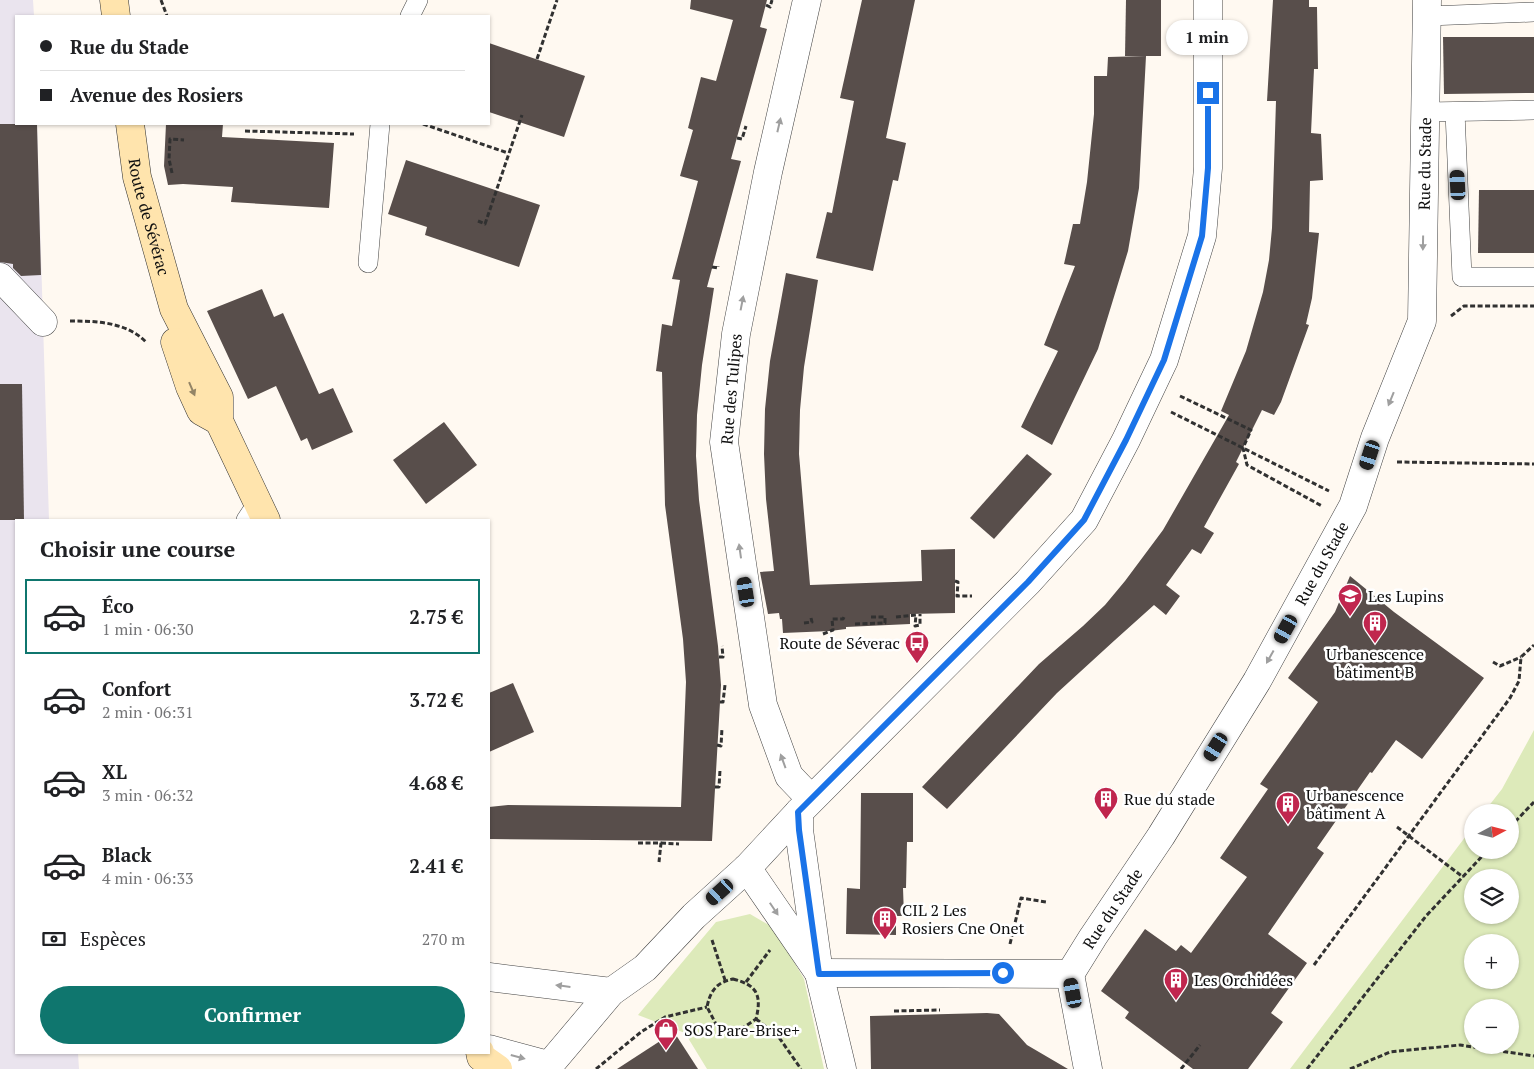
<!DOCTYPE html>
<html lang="fr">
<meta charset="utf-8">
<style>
body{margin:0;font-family:"PT Serif",serif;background:#f6f6f6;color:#202124;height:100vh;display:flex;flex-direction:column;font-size:19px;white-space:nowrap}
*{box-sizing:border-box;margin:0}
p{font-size:16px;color:#757577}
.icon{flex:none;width:28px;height:28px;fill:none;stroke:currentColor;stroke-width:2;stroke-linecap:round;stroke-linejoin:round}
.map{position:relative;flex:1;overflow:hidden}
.drawer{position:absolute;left:15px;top:519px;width:475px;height:535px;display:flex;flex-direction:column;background:#fff;border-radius:0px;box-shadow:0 1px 4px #0004}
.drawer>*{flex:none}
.hud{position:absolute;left:15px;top:15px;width:475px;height:110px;border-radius:0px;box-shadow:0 1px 4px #0004;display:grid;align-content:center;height:110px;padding:0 25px;background:#fff}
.needle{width:32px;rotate:83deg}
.fabs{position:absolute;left:1464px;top:804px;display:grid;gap:10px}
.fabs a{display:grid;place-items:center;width:55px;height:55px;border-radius:50%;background:#fff;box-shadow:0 1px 4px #0004;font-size:25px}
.end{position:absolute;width:22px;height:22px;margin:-11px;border:6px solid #1a73e8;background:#fff;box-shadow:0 0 0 2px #fff}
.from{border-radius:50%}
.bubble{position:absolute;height:35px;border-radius:18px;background:#fff;box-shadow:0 1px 4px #0004;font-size:16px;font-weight:600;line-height:35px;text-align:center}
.car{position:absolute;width:15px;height:30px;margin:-15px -8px;border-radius:6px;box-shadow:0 0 4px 1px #0007;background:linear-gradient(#222 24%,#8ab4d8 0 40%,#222 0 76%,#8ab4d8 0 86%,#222 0)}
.hud b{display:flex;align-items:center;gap:18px;height:48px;font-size:19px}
.hud b+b{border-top:1px solid #e0e0e0}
.hud i{width:12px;height:12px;background:#202124}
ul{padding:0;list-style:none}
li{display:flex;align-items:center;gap:15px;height:75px;margin:0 10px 8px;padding:0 15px;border:2px solid transparent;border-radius:0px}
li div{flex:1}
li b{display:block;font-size:19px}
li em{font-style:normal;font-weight:600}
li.current{border-color:#0f766e}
li>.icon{width:45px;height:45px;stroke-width:1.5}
h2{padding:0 25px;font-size:22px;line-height:60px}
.pay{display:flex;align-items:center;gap:12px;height:55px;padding:0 25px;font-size:19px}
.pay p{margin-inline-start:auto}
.primary-button{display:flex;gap:10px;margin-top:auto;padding:10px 25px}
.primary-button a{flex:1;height:58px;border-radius:30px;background:#0f766e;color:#fff;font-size:20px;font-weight:600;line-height:58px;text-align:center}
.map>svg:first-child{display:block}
.industrial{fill:#eae4ee}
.green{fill:#ddeaba;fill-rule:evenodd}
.building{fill:#584e4b}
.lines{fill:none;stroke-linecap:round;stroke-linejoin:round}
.service-casing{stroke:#424242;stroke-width:20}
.minor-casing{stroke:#424242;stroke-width:29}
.secondary-casing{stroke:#313131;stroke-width:29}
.path{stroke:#313131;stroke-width:3;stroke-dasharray:5 2.5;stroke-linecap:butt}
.service{stroke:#fff;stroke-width:19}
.minor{stroke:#fff;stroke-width:28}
.secondary{stroke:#ffe4ad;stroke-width:28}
.oneway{fill:#9f9f9f}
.oneway2{fill:#938466}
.route{stroke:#1a73e8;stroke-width:6}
.labels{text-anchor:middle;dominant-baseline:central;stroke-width:5;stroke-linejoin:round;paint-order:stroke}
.street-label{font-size:16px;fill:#0f0f0f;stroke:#fff}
.poi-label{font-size:16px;fill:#0f0f0f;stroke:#fff;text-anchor:start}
</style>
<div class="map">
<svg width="1534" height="1069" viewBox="0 0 1534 1069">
<rect width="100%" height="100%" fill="#fff9f1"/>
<path class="industrial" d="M0,0H33L34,16H16V124H37L49,520H16V1052L78,1053L79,1069H0Z"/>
<g class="green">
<path d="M1534,730V1069H1290L1472,828V850H1510V812H1484L1502,789ZM1472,878H1510V915H1472ZM1472,942H1510V980H1472ZM1472,1008H1510V1045H1472Z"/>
<path d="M750,914L774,928L804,979L824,1069H707L685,1033L638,1015L716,922Z"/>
</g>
<g class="building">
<path d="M691,0H767L760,27L767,29L731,159L741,161L707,287L714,288L702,365L697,415L696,456L699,500L718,646L721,685L712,841L489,839V807L508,805L681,807L686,682L683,639L665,505L662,372L656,371L662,324L672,326L680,280L672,279L698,181L680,176L693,130L688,128L701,77L716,81L733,20L690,9Z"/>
<path d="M862,0H915L886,138L906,143L898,181L893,180L873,271L816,258L827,212L832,213L854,101L840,98Z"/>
<path d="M1126,0H1161V56H1125Z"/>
<path d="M1273,0H1309V7H1317L1318,69H1314L1311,133L1321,134L1323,180L1310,181L1309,232L1319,233L1312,298L1306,324L1309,325L1281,402L1274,415L1262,410L1236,462L1239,464L1204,527L1214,533L1201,554L1192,549L1166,585L1180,596L1166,615L1154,605L1115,640L1057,693L947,809L922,787L1039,664L1083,626L1105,605L1125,581L1163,530L1229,415L1221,411L1246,351L1263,292L1269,260L1272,228L1276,101H1267Z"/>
<path d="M1443,37H1534V93L1444,94Z"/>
<path d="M489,43L585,76L564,137L489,112Z"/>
<path d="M1146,56L1139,188L1128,251L1098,349L1052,445L1021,427L1058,351L1044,345L1075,266L1064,264L1073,224H1080L1087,182L1094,114V76H1107L1108,57Z"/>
<path d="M0,124H37L41,275L21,276L13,268V264L0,262Z"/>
<path d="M166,124H223L222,137L334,143L329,208L231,202L233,187L183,184L168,185L164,166Z"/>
<path d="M406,160L540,205L519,267L425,235L427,227L388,214Z"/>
<path d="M1479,190H1534V253H1478Z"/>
<path d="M786,273L818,280L804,367L800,410L799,454L810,585L922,581L921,550L955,549V613L910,614V624L846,627V629L830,631L783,633L782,619H780L779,613L768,614L760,572L774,571L766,499L764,454L765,409L770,361Z"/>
<path d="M262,289L274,317L283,313L319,394L333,388L353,432L312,450L307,438L301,441L276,386L248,399L207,311Z"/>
<path d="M0,384H22L24,520H0Z"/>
<path d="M444,422L477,465L426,504L393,460Z"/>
<path d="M1027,454L1052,474L994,539L970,518Z"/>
<path d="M1350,576L1394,612L1484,678L1422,759L1396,740L1372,773L1370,772L1317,848L1324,853L1268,934L1307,963L1271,1013L1283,1022L1248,1069H1193L1125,1018L1129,1012L1101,991L1145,929L1176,951L1181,945L1191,953L1247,877L1220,858L1268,789L1260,784L1318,702L1288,678L1335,612Z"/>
<path d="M513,683L534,732L489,752V693Z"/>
<path d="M861,793H913V842H907L906,888H903L904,916H896V935L846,934L847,888L860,889Z"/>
<path d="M987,1013L999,1014L1027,1045L1068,1069H871L870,1016Z"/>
<path d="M674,1032L698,1069H617Z"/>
</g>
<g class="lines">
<defs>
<g id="service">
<path d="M410,16L418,0"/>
<path d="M1428,16L1534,12"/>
<path d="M1426,112L1534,110"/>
<path d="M1455,112L1462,277H1534"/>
<path d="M368,263L380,124"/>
<path d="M246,520L258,502"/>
</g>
<g id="minor">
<path d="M807,0L768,172L736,334L724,442L763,705L789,776L811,799"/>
<path d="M0,277L43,322"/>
<path d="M799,812V830L819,973L842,1069"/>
<path d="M747,868L817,970"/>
<path d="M819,973L1070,974"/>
<path id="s1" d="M1070,974L1093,937L1161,836L1257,681L1353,506L1375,438L1422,321L1427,0"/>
<path d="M1070,974L1088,1069"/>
<path d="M489,977L611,992"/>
<path d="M489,1049L548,1065"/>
<path d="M546,1069L611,992L645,968L694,916L747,868L799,812L1028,582L1084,520L1126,440L1164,360L1202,236L1208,168V0"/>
</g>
<g id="secondary">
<path d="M114,0L116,16"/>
<path id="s2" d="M130,124L137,177L174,309L219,397V421L266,520"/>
<path d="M175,342L190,387L201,411L219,421"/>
<path d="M480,1052L481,1057L498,1069"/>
</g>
</defs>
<use href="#service" class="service-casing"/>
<use href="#minor" class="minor-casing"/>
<use href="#secondary" class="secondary-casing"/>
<g class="path">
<path d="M161,0L167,16"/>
<path d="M766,5L770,7L772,0"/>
<path d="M537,59L557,0"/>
<path d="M423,124L508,153"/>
<path d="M245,131L354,134"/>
<path d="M737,138L742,139L746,126"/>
<path d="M172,173L169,159L170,139L184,140"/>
<path d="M478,221L485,224L522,115"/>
<path d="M712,267L718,268V266"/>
<path d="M1451,316L1464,306H1534"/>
<path d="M70,321C97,321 126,322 146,342"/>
<path d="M1180,396L1251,430L1243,448L1247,465L1322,506"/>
<path d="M1171,412L1329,491"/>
<path d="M1397,462L1534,464"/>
<path d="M955,581L958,582L957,596H972"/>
<path d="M896,617L916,615L915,626L920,625V614"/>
<path d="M804,623L812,622L811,618"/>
<path d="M855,624L885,623V617H870V616"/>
<path d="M823,634L833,630L832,619H843L844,617"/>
<path d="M719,657H723L722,646"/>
<path d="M1493,662L1500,666L1521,657"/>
<path d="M720,702H723L725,685"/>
<path d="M717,745L721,746L722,728"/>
<path d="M715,787H719L720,770"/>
<path d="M1397,827L1463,877"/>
<path d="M1510,827L1534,802"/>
<path d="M638,843H661L659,862"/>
<path d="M661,843L679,844"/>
<path d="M712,940L725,980"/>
<path d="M1010,944L1021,898L1046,902"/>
<path d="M1314,965L1510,698L1519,681L1521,657L1534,645"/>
<path d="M733,979C757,985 762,995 756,1019L738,1031L717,1026L707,1007C710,991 717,982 733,979Z"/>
<path d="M746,982L770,950"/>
<path d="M894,1011L940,1010"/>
<path d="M756,1019L778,1036L801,1069"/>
<path d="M596,1069L641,1032L665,1017L707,1007"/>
<path d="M1181,1069L1200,1045"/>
<path d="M1307,1069L1426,916L1488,850"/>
<path d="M1350,1069L1390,1052L1460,1045L1534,1056"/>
</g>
<use href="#service" class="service"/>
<use href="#minor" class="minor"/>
<use href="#secondary" class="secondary"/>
</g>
<defs><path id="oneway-solid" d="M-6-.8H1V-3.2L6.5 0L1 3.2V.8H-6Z" transform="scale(1.25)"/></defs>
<g class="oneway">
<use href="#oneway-solid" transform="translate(779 125) rotate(-77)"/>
<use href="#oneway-solid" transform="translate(1423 243) rotate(91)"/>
<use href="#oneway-solid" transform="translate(742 303) rotate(-79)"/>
<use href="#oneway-solid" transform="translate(1391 399) rotate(112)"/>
<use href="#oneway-solid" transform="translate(740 551) rotate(-98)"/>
<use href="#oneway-solid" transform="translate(1270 657) rotate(119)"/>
<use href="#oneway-solid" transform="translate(783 761) rotate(-110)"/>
<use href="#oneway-solid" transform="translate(774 909) rotate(56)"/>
<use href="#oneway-solid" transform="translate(563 986) rotate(-173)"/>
<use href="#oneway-solid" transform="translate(518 1057) rotate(15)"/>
</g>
<use class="oneway2" href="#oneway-solid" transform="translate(192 389) rotate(67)"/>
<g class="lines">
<path class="route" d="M1003,973L819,974L799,830L798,812L1028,582L1084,520L1126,440L1164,360L1202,236L1208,168V93"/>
</g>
<defs>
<symbol id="school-pin" viewBox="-11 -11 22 30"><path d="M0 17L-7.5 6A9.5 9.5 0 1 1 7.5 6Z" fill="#c0264e" stroke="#fff"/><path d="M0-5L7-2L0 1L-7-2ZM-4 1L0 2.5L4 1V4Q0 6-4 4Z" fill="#fff"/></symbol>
<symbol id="building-pin" viewBox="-11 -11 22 30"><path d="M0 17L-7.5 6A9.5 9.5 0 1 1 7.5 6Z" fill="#c0264e" stroke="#fff"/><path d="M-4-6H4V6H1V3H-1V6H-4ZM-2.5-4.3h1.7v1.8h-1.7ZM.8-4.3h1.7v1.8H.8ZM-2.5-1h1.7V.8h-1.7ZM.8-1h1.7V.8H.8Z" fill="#fff"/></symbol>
<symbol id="bus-pin" viewBox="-11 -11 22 30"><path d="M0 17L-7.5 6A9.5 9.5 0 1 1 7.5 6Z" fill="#c0264e" stroke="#fff"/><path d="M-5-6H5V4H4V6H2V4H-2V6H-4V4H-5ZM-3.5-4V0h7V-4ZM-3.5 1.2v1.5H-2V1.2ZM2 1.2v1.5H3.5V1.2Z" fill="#fff"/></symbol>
<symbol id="shop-pin" viewBox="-11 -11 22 30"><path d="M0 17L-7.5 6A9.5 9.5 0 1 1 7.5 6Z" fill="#c0264e" stroke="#fff"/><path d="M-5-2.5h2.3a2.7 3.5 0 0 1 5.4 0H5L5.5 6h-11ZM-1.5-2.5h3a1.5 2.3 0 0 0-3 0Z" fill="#fff"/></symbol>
</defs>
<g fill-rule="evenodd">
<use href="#school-pin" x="1336" y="582" width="28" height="38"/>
<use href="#building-pin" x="1361" y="609" width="28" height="38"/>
<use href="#bus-pin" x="903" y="629" width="28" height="38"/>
<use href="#building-pin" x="1092" y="785" width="28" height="38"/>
<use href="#building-pin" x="1274" y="790" width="28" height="38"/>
<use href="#building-pin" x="871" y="905" width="28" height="38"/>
<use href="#building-pin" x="1162" y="966" width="28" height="38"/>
<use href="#shop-pin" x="652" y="1016" width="28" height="38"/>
</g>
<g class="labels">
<g class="street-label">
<text stroke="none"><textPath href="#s1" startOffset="902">Rue du Stade</textPath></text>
<text stroke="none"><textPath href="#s2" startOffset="95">Route de Sévérac</textPath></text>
<text transform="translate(731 389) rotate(-85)">Rue des Tulipes</text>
<text stroke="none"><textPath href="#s1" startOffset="482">Rue du Stade</textPath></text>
<text stroke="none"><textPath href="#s1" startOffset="78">Rue du Stade</textPath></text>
</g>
<g class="poi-label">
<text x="1368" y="596">Les Lupins</text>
<text x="900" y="643" text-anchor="end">Route de Séverac</text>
<text x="1375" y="654" text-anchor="middle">Urbanescence<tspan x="1375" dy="18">bâtiment B</tspan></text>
<text x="1306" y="795">Urbanescence<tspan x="1306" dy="18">bâtiment A</tspan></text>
<text x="1124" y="799">Rue du stade</text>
<text x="902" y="910">CIL 2 Les<tspan x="902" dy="18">Rosiers Cne Onet</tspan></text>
<text x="1194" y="980">Les Orchidées</text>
<text x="684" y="1030">SOS Pare-Brise+</text>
</g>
</g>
</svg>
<div class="fabs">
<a><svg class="needle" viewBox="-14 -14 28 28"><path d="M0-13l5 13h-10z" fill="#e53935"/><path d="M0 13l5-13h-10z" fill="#757577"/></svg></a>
<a><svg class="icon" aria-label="layers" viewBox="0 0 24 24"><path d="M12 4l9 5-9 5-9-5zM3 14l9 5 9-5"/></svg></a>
<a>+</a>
<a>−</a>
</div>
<i class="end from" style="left:1003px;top:973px"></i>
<i class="end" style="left:1208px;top:93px"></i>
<div class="bubble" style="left:1166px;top:20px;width:82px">1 min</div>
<i class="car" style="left:1458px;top:185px;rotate:357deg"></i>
<i class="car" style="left:1370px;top:455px;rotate:198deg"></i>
<i class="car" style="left:746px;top:592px;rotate:351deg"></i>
<i class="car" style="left:1286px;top:629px;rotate:209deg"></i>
<i class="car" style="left:1216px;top:747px;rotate:212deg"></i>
<i class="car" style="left:720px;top:892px;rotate:228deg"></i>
<i class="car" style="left:1073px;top:993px;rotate:349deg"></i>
<div class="hud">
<b><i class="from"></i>Rue du Stade</b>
<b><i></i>Avenue des Rosiers</b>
</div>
<section class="drawer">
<h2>Choisir une course</h2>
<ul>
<li class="current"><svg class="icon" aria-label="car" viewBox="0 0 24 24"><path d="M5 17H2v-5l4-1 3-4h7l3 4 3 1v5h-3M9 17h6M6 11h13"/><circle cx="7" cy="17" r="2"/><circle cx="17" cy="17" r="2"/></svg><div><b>Éco</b><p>1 min · 06:30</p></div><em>2.75 €</em></li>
<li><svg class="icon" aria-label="car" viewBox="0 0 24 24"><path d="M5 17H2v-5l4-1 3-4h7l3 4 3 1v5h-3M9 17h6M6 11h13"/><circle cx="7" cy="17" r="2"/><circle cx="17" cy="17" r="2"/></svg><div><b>Confort</b><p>2 min · 06:31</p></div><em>3.72 €</em></li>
<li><svg class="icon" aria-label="car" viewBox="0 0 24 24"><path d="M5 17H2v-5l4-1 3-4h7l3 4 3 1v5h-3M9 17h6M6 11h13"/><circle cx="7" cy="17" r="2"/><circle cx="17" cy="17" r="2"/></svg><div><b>XL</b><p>3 min · 06:32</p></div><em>4.68 €</em></li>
<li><svg class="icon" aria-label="car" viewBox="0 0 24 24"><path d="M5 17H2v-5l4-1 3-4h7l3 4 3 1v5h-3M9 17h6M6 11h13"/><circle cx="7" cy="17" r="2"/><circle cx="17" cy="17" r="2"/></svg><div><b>Black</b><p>4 min · 06:33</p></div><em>2.41 €</em></li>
</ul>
<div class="pay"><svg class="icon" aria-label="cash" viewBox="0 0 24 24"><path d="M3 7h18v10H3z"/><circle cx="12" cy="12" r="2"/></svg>Espèces<p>270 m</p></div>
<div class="primary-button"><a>Confirmer</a></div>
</section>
</div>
